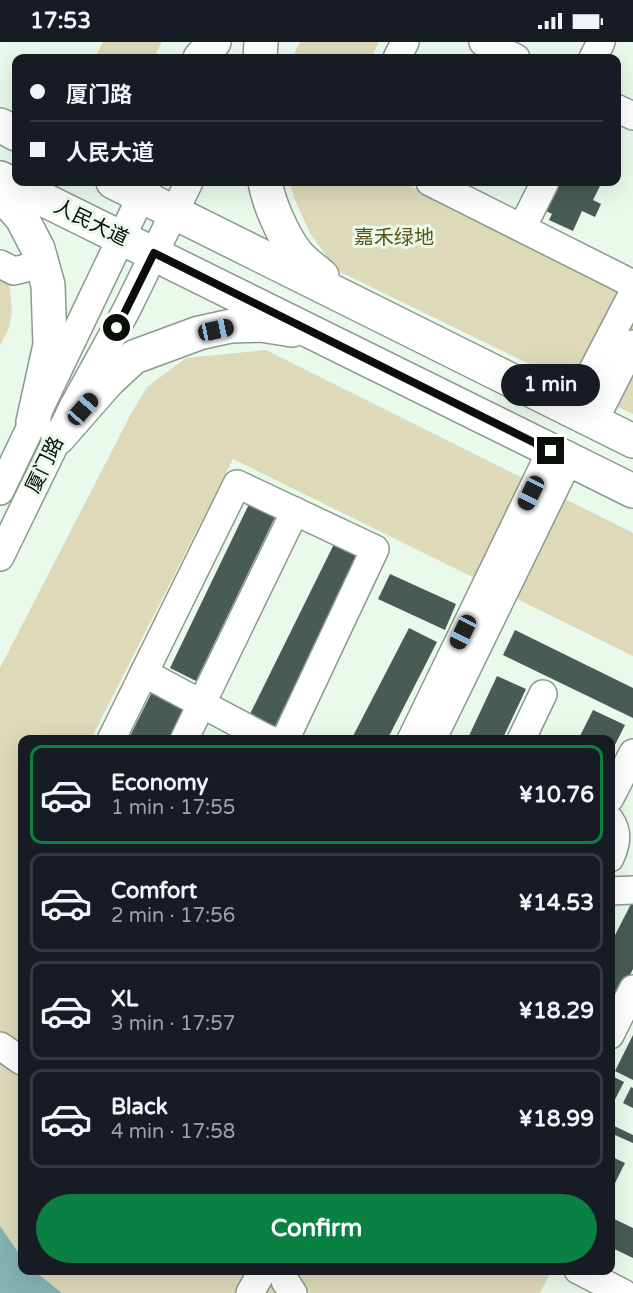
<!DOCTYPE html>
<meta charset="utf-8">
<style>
body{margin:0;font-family:"Varela Round","Noto Sans SC",sans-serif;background:#242831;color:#f1f3f6;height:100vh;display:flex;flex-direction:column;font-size:22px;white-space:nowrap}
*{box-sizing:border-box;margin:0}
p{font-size:20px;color:#9ea1a6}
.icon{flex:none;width:33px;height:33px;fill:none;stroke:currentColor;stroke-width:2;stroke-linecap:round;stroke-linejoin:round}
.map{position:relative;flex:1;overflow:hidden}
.side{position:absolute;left:18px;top:693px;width:597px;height:540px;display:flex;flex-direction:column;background:#171b24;border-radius:12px;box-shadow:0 6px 24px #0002}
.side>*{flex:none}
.guide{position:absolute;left:12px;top:12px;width:609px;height:132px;border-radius:12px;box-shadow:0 6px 24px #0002;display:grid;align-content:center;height:132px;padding:0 18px;background:#171b24}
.end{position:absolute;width:27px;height:27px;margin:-14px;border:8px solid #0a0f0a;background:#fff;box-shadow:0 0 0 3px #fff}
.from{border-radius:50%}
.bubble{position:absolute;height:42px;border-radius:21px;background:#171b24;box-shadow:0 6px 24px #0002;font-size:20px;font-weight:700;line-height:42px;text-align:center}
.car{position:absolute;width:18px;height:36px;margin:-18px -9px;border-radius:8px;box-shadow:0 0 4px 2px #0007;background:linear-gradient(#222 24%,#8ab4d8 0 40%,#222 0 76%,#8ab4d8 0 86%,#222 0)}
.guide b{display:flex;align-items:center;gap:21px;height:57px;font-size:22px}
.guide b+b{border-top:2px solid #363941}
.guide i{width:15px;height:15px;background:#f1f3f6}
ul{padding:10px 0 0;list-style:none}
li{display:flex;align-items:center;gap:18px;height:99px;margin:0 12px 9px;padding:0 6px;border:3px solid #363941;border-radius:12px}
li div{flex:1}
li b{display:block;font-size:22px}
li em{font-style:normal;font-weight:700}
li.on{border-color:#0b8043}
li>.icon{width:54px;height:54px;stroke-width:1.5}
.button{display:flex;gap:12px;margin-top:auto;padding:12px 18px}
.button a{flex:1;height:69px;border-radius:36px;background:#0b8043;color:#fff;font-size:24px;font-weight:700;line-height:69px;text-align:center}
.status{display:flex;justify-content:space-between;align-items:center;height:42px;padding:0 30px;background:#171b24;direction:ltr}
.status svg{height:16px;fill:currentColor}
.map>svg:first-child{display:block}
.green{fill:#ded9b9}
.water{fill:#85b2b3}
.building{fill:#485b55}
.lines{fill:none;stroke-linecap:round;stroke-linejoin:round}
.minor-casing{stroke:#8b9a8d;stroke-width:30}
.major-casing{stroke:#8b9a8d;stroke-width:36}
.minor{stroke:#fff;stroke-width:27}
.major{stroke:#fff;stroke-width:33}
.route{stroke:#0a0f0a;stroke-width:8}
.labels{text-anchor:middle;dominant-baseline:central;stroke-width:6;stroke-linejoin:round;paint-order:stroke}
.street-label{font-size:20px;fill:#0a0f0a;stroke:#e9f9eb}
.park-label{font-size:20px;fill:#5e541a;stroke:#e9f9eb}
</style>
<div class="status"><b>17:53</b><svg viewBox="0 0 49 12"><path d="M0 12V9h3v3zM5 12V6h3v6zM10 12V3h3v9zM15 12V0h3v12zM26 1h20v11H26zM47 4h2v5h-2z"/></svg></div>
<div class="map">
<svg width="633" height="1251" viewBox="0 0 633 1251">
<rect width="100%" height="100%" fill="#e9f9eb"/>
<g class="green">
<path d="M103,0H162L153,16H95Z"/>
<path d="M300,0H379L371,16H292Z"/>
<path d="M290,140H402L633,255V372L338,229L311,193L294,156Z"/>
<path d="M0,224L10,246L12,271L9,286L0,304Z"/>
<path d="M266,308L633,491V614L233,417L91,697L22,698V1228L551,1229L540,1251H0V626L131,372L147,345L186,316Z"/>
</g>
<path class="water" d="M0,1184L22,1216V1228L34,1229L62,1251H0Z"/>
<g class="building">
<path d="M558,140H602L593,158L601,162L595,175L582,169L573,189L549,178L552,172L544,168Z"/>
<path d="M250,460L276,473L196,639L170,626Z"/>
<path d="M336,498L361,511L274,686L249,674Z"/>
<path d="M390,532L456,562L445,588L378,557Z"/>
<path d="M409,586L437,600L387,698H355L352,696Z"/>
<path d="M515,588L633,646V676L503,613Z"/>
<path d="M497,634L526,647L502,698H467Z"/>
<path d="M154,646L187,663L169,698H128Z"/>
<path d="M593,668L625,683L610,713V698H578Z"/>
<path d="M633,858V927L610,972V903Z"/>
<path d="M633,993V1038L615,1029Z"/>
<path d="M610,1033L624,1040L610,1067Z"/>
<path d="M631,1045L633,1046V1066L623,1061Z"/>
<path d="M610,1082L633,1093V1101L615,1093L610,1103Z"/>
<path d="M610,1114L625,1121L610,1151Z"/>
<path d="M610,1175L633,1186V1216L610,1205Z"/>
</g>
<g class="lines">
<defs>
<g id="minor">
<path d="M483,0L516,16"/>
<path d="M397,16L405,0"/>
<path d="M593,16L601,0"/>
<path d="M616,66L633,74"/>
<path d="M430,140L633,242"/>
<path d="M522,186L545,140"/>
<path d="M0,222L14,229L42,222"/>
<path d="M572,368L633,251"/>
<path d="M594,379L633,302"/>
<path d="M0,449L148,140"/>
<path d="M0,515L74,363L127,267L189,140"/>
<path d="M144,631L262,694L271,698"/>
<path d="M111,698L237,442L375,507L285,698"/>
<path d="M184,698L295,469"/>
<path d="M411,698L551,409"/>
<path d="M432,698L569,417"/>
<path d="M521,698L543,652"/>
<path d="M610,756L633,711"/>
<path d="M610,778C619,791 616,803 610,816"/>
<path d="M610,849L633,848"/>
<path d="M610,993L633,947"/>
<path d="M0,1004L22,1019"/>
<path d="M282,1228L285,1239L293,1251"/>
<path d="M578,1228L623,1251"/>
<path d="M250,1251L263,1228"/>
</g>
<g id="major">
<path d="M200,16L214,0"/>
<path d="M260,16L261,0"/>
<path d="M0,83L16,92"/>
<path d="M0,136L633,449"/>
<path d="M113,140L633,399"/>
<path d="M265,140C269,162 283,194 297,212C304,220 314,227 322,234"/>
<path d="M0,151L22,176L38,207L48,243L50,303L33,380"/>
<path d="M58,396L108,339L134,315L199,291L231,284L261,283L292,288"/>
</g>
</defs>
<use href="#minor" class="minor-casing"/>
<use href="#major" class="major-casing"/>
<use href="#minor" class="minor"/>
<use href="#major" class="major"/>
</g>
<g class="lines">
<path class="route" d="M117,286L154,211L551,409"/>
</g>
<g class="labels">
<g class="street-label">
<text transform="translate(91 181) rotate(26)">人民大道</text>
<text transform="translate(45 423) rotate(-64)">厦门路</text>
</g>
<g class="park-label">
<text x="394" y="196">嘉禾绿地</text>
</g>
</g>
</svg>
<i class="end from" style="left:117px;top:286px"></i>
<i class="end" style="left:551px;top:409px"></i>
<div class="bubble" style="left:501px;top:322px;width:99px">1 min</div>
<i class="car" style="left:216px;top:288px;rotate:78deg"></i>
<i class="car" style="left:83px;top:367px;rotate:41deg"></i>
<i class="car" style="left:531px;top:451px;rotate:206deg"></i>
<i class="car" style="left:463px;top:590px;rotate:206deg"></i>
<div class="guide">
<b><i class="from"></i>厦门路</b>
<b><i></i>人民大道</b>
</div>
<section class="side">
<ul>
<li class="on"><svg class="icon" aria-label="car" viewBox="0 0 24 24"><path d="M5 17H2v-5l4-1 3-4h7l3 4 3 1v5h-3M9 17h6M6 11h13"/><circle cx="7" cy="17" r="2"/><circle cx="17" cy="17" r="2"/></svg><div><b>Economy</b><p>1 min · 17:55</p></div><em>¥10.76</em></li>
<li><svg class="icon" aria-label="car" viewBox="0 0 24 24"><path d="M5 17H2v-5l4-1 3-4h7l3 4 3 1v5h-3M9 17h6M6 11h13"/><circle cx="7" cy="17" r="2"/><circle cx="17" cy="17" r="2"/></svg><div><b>Comfort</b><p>2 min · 17:56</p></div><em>¥14.53</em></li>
<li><svg class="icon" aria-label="car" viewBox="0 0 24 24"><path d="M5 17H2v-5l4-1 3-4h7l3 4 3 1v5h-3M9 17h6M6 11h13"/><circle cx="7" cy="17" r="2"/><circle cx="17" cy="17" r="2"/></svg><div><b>XL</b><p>3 min · 17:57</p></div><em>¥18.29</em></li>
<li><svg class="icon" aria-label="car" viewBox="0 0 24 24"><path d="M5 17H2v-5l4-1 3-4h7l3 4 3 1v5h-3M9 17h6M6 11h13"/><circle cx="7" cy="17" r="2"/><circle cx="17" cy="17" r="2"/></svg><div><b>Black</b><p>4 min · 17:58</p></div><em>¥18.99</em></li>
</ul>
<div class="button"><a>Confirm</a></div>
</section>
</div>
